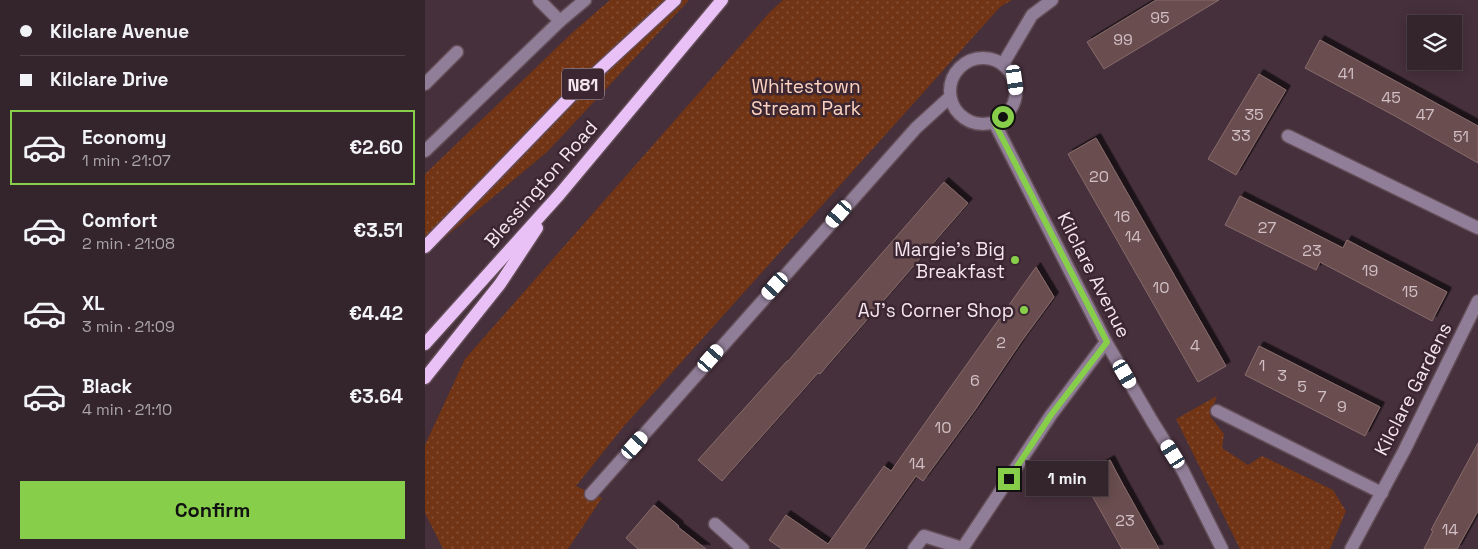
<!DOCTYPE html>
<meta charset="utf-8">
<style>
body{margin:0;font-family:"Space Grotesk",sans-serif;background:#3f3038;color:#f1f3f6;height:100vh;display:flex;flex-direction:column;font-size:19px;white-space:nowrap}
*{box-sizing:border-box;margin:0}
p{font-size:16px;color:#a9a4a9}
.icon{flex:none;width:28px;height:28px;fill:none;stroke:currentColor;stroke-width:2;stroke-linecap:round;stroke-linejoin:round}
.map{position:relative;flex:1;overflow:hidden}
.panel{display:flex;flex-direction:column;background:#34242c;width:425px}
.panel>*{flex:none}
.banner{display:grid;align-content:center;height:110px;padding:0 20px;background:#34242c}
.buttons{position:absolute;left:982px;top:15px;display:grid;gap:10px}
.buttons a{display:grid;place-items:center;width:55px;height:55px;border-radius:0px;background:#34242c;box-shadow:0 2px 12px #0003,0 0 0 1px #4e4148;font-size:25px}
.end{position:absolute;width:22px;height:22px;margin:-11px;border:6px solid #87cf4a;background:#111;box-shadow:0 0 0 2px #111}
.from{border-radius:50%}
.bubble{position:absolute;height:35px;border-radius:0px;background:#34242c;box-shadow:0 2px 12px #0003,0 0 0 1px #4e4148;font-size:16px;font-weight:600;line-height:35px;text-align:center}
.car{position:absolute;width:15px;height:30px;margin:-15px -8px;border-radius:6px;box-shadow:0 0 4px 1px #0007;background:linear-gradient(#fff 24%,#345 0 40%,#fff 0 76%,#345 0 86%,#fff 0)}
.banner b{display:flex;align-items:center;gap:18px;height:48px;font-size:19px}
.banner b+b{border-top:1px solid #4e4148}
.banner i{width:12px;height:12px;background:#f1f3f6}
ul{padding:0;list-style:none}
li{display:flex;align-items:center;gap:15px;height:75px;margin:0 10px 8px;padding:0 10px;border:2px solid transparent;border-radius:0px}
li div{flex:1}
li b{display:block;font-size:19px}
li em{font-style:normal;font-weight:600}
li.current{border-color:#87cf4a}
li>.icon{width:45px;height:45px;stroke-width:1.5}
.primary-button{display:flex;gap:10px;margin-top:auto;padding:10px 20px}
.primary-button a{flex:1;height:58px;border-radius:0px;background:#87cf4a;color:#111;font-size:20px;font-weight:600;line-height:58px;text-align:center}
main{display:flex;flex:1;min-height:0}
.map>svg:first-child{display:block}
.grass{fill:url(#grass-dots)}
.building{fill:#694e4f;stroke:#886b6c;filter:url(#shadow)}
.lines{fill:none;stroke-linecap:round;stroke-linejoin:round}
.minor-casing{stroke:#624d57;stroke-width:15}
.major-casing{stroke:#624d57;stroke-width:15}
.minor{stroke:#907d97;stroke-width:12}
.major{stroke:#e9c1f6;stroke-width:12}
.route{stroke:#87cf4a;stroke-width:6}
.poi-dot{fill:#87cf4a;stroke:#3b2631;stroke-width:2}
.labels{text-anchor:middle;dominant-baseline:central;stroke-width:5;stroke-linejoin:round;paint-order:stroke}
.number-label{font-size:16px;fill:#d1bfc5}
.shield{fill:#3b2631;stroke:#bcacb4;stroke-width:1}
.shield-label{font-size:18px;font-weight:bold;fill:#f4e5ec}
.park-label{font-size:19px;fill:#fbd3c0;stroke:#3b2631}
.street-label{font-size:19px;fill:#f4e5ec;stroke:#3b2631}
.poi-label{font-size:19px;fill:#f4e5ec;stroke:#3b2631;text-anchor:end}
</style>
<main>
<section class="panel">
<div class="banner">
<b><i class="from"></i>Kilclare Avenue</b>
<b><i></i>Kilclare Drive</b>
</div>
<ul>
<li class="current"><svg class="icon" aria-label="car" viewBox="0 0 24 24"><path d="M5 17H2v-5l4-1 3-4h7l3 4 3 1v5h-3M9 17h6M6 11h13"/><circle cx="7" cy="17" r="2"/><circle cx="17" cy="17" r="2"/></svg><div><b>Economy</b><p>1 min · 21:07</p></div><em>€2.60</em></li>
<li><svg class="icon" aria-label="car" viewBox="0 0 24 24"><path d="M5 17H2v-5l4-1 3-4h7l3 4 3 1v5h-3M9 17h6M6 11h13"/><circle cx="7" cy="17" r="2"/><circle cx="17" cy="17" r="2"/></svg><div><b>Comfort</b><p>2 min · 21:08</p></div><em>€3.51</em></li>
<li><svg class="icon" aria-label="car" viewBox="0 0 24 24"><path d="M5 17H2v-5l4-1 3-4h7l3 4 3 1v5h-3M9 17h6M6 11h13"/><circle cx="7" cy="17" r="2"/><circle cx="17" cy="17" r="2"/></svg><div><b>XL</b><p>3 min · 21:09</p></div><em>€4.42</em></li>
<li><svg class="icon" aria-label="car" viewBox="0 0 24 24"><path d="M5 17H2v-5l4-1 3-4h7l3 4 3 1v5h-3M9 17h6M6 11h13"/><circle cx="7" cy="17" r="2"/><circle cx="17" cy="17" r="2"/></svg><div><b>Black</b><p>4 min · 21:10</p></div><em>€3.64</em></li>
</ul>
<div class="primary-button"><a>Confirm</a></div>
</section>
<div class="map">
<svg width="1053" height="549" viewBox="0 0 1053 549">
<defs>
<pattern id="grass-dots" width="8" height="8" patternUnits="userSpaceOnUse" patternTransform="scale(1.25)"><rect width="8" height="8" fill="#713414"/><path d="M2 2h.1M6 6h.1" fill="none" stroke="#865136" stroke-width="1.8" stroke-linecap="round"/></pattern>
<filter id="shadow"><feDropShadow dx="4.5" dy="-4.5" stdDeviation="0" flood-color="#0009"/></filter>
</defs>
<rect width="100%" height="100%" fill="#46303b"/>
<g class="grass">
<path d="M185,0H264L122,152L0,254V174L147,33Z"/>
<path d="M358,0H587L575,7L199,426L151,486L177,498L143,549H18L0,513V445L40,359L345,12Z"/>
<path d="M792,396L785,416L799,434L797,448L823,465L837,456L908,490L921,511L905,549H815L751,419Z"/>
</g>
<g class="building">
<path d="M731,0H794L679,69L662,42Z"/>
<path d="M895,40L1053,126V163L970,116L880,68Z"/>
<path d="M834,74L861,90L811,175L783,159Z"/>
<path d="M671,138L801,366L773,382L643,154Z"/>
<path d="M519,182L543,203L395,374L393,373L297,481L273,460L362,361H363Z"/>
<path d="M815,196L918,248L922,240L1022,292L1007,321L895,262L891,270L800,225Z"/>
<path d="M611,267L629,297L596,342L550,410L498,481L491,476L439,549H357L344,540L361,515L403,544L459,466L466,471Z"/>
<path d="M834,346L955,407L940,436L820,375Z"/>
<path d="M1053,443V511L1032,549H999L1008,531L1006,530Z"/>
<path d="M685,460L696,481L734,549H697L656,476Z"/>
<path d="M229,505L254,526L253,527L281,549H213L201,538Z"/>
</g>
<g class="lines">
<defs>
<g id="minor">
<path d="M114,0L135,21"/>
<circle cx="558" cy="91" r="33"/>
<path d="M578,64L607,15L627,0"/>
<path d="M0,84L32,52"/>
<path d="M569,122L681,342L727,421L758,471L797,549"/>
<path d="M863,136L1053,228"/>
<path d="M0,151L135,21L160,0"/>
<path d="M792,411L957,493"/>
<path d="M166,494L491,128L525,97"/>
<path d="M290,524L318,549"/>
<path d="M489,549L499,536L537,548"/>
<path d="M537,549L626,415L681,342"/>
<path d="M926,549L979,451L1053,301"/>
</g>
<g id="major">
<path d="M0,247L146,96L250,0"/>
<path d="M0,344L134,195L297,0"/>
<path d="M0,378L75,284L112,228"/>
</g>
</defs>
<use href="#minor" class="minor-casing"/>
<use href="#major" class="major-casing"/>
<use href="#minor" class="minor"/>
<use href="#major" class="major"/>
</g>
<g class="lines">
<path class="route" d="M578,117L569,122L682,342L626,415L584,479"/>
</g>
<g class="poi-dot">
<circle cx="590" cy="260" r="5"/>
<circle cx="599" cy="310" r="5"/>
</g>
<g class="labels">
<g class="number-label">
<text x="735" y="17">95</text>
<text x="698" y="39">99</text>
<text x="921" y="73">41</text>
<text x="966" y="97">45</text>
<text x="829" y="114">35</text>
<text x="1000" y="114">47</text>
<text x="816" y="135">33</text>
<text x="1036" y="136">51</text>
<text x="674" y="176">20</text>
<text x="697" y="216">16</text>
<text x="842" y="227">27</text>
<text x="708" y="236">14</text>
<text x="887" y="250">23</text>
<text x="945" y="270">19</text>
<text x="736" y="287">10</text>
<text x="985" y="291">15</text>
<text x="576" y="342">2</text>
<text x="770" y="345">4</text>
<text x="837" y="365">1</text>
<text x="857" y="375">3</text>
<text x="550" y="380">6</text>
<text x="877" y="386">5</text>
<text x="897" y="396">7</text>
<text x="917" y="406">9</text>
<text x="518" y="427">10</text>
<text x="492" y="463">14</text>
<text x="700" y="520">23</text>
<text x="1025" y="529">14</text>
</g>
<rect class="shield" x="137" y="68.5" width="42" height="31" rx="4"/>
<g class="shield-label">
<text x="158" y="84">N81</text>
</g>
<g class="park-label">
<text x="381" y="86">Whitestown<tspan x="381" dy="22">Stream Park</tspan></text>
</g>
<g class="street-label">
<text transform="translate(116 184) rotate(-49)">Blessington Road</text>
<text transform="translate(669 275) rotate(63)">Kilclare Avenue</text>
<text transform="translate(988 389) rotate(-63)">Kilclare Gardens</text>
</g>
<g class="poi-label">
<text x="580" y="249">Margie's Big<tspan x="580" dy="22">Breakfast</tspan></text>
<text x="589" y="310">AJ's Corner Shop</text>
</g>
</g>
</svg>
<div class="buttons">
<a><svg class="icon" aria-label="layers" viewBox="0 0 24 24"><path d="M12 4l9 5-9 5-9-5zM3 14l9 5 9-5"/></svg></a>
</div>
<i class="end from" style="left:578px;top:117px"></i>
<i class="end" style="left:584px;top:479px"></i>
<div class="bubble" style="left:601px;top:461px;width:82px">1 min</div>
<i class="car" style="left:590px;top:80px;rotate:172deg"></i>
<i class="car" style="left:414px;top:214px;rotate:221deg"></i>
<i class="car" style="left:350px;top:286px;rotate:222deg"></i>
<i class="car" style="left:286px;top:358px;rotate:41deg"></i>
<i class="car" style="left:700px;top:374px;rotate:150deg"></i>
<i class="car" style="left:210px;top:445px;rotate:42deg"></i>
<i class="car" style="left:748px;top:454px;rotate:328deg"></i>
</div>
</main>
